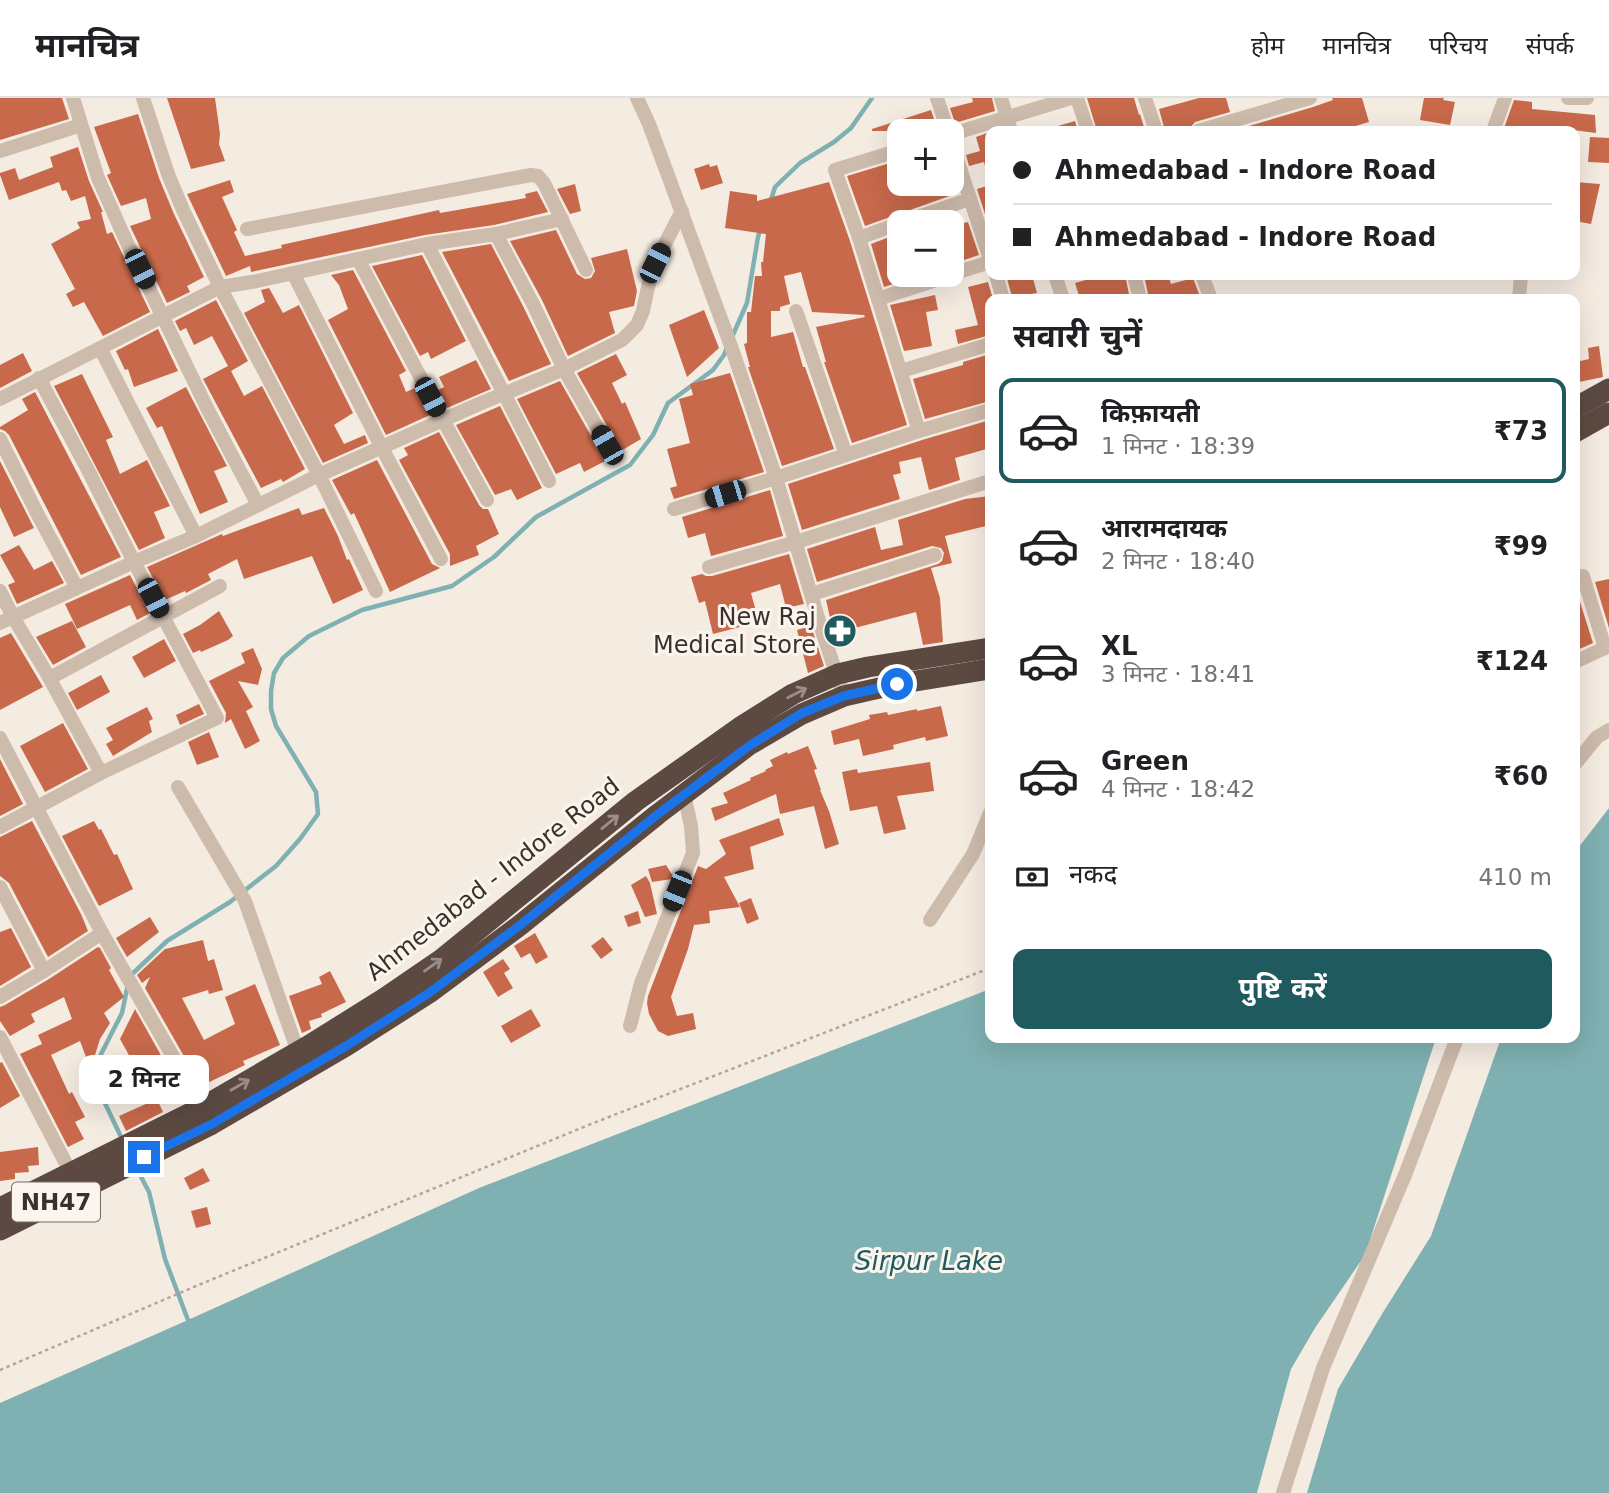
<!DOCTYPE html>
<html lang="hi">
<meta charset="utf-8">
<style>
body{margin:0;font-family:"DejaVu Sans","Noto Sans Devanagari",sans-serif;background:#f2f2f2;color:#202124;height:100vh;display:flex;flex-direction:column;font-size:26px;white-space:nowrap}
*{box-sizing:border-box;margin:0}
p{font-size:23px;color:#757577}
.icon{flex:none;width:38px;height:38px;fill:none;stroke:currentColor;stroke-width:2;stroke-linecap:round;stroke-linejoin:round}
.map{position:relative;flex:1;overflow:hidden}
.details{position:absolute;left:985px;top:196px;width:595px;height:749px;display:flex;flex-direction:column;background:#fff;border-radius:14px;box-shadow:0 7px 28px #0002}
.details>*{flex:none}
.hud{position:absolute;left:985px;top:28px;width:595px;height:154px;border-radius:14px;box-shadow:0 7px 28px #0002;display:grid;align-content:center;height:154px;padding:0 28px;background:#fff}
.fabs{position:absolute;left:887px;top:21px;display:grid;gap:14px}
.fabs a{display:grid;place-items:center;width:77px;height:77px;border-radius:14px;background:#fff;box-shadow:0 7px 28px #0002;font-size:35px}
.end{position:absolute;width:32px;height:32px;margin:-16px;border:9px solid #1a73e8;background:#fff;box-shadow:0 0 0 4px #fff}
.from{border-radius:50%}
.bubble{position:absolute;height:49px;border-radius:14px;background:#fff;box-shadow:0 7px 28px #0002;font-size:23px;font-weight:700;line-height:49px;text-align:center}
.car{position:absolute;width:21px;height:42px;margin:-21px -10px;border-radius:9px;box-shadow:0 0 5px 2px #0007;background:linear-gradient(#222 24%,#8ab4d8 0 40%,#222 0 76%,#8ab4d8 0 86%,#222 0)}
.hud b{display:flex;align-items:center;gap:24px;height:66px;font-size:26px}
.hud b+b{border-top:2px solid #e0e0e0}
.hud i{width:18px;height:18px;background:#202124}
ul{padding:0;list-style:none}
li{display:flex;align-items:center;gap:21px;height:105px;margin:0 14px 10px;padding:0 14px;border:4px solid transparent;border-radius:14px}
li div{flex:1}
li b{display:block;font-size:26px}
li em{font-style:normal;font-weight:700}
li.selected{border-color:#1f5a5e}
li>.icon{width:63px;height:63px;stroke-width:1.5}
h2{padding:0 28px;font-size:32px;line-height:84px}
.pay{display:flex;align-items:center;gap:18px;height:77px;padding:0 28px;font-size:26px}
.pay p{margin-inline-start:auto}
.button{display:flex;gap:14px;margin-top:auto;padding:14px 28px}
.button a{flex:1;height:80px;border-radius:14px;background:#1f5a5e;color:#fff;font-size:28px;font-weight:700;line-height:80px;text-align:center}
header{display:flex;align-items:center;gap:42px;box-sizing:border-box;height:98px;padding:0 35px;background:#fff;border-bottom:2px solid #e0e0e0}
header strong{font-size:33px}
nav{display:flex;gap:38px;margin-inline-start:auto;font-size:24px}
.map>svg:first-child{display:block}
.water{fill:#7fb0b2}
.lines{fill:none;stroke-linecap:round;stroke-linejoin:round}
.stream{stroke:#7fb0b2;stroke-width:4.5}
.building{fill:#c8694b}
.path{stroke:#b9a596;stroke-width:2.5;stroke-dasharray:3.5 3.5;stroke-linecap:butt}
.minor{stroke:#cdbbac;stroke-width:14}
.highway{stroke:#5c4a42;stroke-width:21}
.oneway{stroke:#9c8e87}
.route{stroke:#1a73e8;stroke-width:9}
.labels{text-anchor:middle;dominant-baseline:central;stroke-width:6;stroke-linejoin:round;paint-order:stroke}
.shield{fill:#fbf5ee;stroke:#756b66;stroke-width:2}
.shield-label{font-size:23px;font-weight:bold;fill:#3b302b}
.poi-label{font-size:24px;fill:#3b302b;stroke:#fbf5ee;text-anchor:end}
.street-label{font-size:24px;fill:#3b302b;stroke:#fbf5ee}
.water-label{font-size:26px;font-style:italic;fill:#1f5a5e;stroke:#fbf5ee}
</style>
<header>
<strong>मानचित्र</strong>
<nav><a>होम</a><a>मानचित्र</a><a>परिचय</a><a>संपर्क</a></nav>
</header>
<div class="map">
<svg width="1609" height="1395" viewBox="0 0 1609 1395">
<rect width="100%" height="100%" fill="#f4ebe1"/>
<g class="water">
<path d="M1609,710V1395H1307L1338,1291L1382,1216L1431,1138L1501,940H1575V754Z"/>
<path d="M990,891V940H1436L1365,1157L1315,1230L1291,1271L1257,1395H0V1305L188,1222L479,1090Z"/>
</g>
<g class="lines">
<g class="stream">
<path d="M770,105L775,89L800,65L834,44L851,30L872,0"/>
<path d="M732,239L747,205L758,139L761,129"/>
<path d="M130,878L167,843L230,804L276,768L300,741L318,716L316,694L276,628L271,611V593L274,575L283,560L309,538L362,512L452,488L494,459L536,419L630,367L653,337L668,305L713,272L724,257L727,250"/>
<path d="M122,1041L103,1001L98,962L122,915L128,886"/>
<path d="M137,1071L149,1094L165,1161L188,1222"/>
</g>
</g>
<g class="building">
<path d="M0,0H62L69,21L0,42Z"/>
<path d="M167,0H215L220,36L219,46L225,63L191,71Z"/>
<path d="M972,0H992L995,13L955,25L950,10L973,4Z"/>
<path d="M1087,0H1134L1139,17L1140,16L1144,29L1128,33H1097Z"/>
<path d="M1199,0H1226L1230,14L1195,24L1189,31L1180,33H1165L1159,11Z"/>
<path d="M1332,0H1362L1369,24L1342,32L1340,28L1321,33H1232L1313,9L1333,2Z"/>
<path d="M1424,0H1444L1443,2L1455,4L1450,27L1420,22Z"/>
<path d="M1514,2L1532,4V11L1595,17L1596,35L1558,30L1556,33H1503Z"/>
<path d="M931,12L938,33H872V31Z"/>
<path d="M138,16L159,80L174,116L204,179L187,188L190,194L167,205L130,128L151,121L146,100L121,108L107,77L111,75L94,29Z"/>
<path d="M1075,23L1078,33H1051V30Z"/>
<path d="M990,34V76H987L984,64L969,68L966,57L980,53L976,39Z"/>
<path d="M1590,39L1609,40V65L1588,64Z"/>
<path d="M78,49L89,83L103,114H101L107,136L112,134L150,214L103,238L84,204L73,209L66,196L75,191L51,146L80,130L77,124L91,121L85,98L71,103L66,92L62,93L59,84L9,102L0,77V75L15,70L19,82L53,69L50,59Z"/>
<path d="M900,62V86H955L958,95L865,128L847,78Z"/>
<path d="M709,66L710,69L717,67L723,85L701,92L694,71Z"/>
<path d="M230,82L234,94L222,99L237,132L234,134L245,158L282,150L281,147L439,112L440,115L526,100L525,96L537,93L548,114L494,127L425,137L251,174L250,168L226,178L187,96Z"/>
<path d="M829,84L850,143L907,327L852,345L824,264H826L816,229L865,219L864,217L812,214L801,174L784,178L790,206L780,209V213H771V239L793,234L803,269H805L834,351L782,368L748,269H750L744,246L747,245V214H751L755,178H762L761,164H763L766,136L725,130L730,93L757,97V103Z"/>
<path d="M1575,84L1600,86L1591,126L1575,123Z"/>
<path d="M575,86L581,113L570,116L557,91Z"/>
<path d="M990,87V132L977,91Z"/>
<path d="M968,124L979,157L952,166V128Z"/>
<path d="M556,132L577,176L585,181L591,180L595,173L591,160L627,151L637,193L634,208L609,214L615,235L568,258L542,202L510,143Z"/>
<path d="M900,135V177H921L884,189L871,146Z"/>
<path d="M491,146L524,210L551,266L509,283L442,154Z"/>
<path d="M422,157L466,243L431,261L428,254L420,258L372,168Z"/>
<path d="M353,172L406,273L399,277L406,294L415,290L430,317L386,337L328,222L348,211L339,187L331,177Z"/>
<path d="M1006,177H1032L1037,195L1012,199Z"/>
<path d="M1104,177H1125L1130,201H1080L1075,185Z"/>
<path d="M1144,177H1168L1171,186L1193,180L1201,201H1149Z"/>
<path d="M988,184L993,201H990V237L958,246L955,232L978,227L968,189Z"/>
<path d="M269,190L283,215L299,207L353,315L334,327L344,346L365,337L368,345L323,365L244,215L265,204L261,192Z"/>
<path d="M935,197L938,212L926,214L932,248L904,253L890,207Z"/>
<path d="M216,202L248,263L231,273L244,298L262,288L305,371L283,384L281,381L261,390L203,281L228,268L212,238L194,247L186,230L180,233L175,223Z"/>
<path d="M704,212L719,250L687,279L669,227Z"/>
<path d="M158,231L178,273L134,289L128,271L125,272L116,253Z"/>
<path d="M1599,248L1603,279L1579,284L1576,264L1589,261L1588,250Z"/>
<path d="M23,255L32,273L0,290V267Z"/>
<path d="M616,256L627,277L612,285L622,306L625,304L641,341L609,360V361L584,374L580,365L556,376L517,301L560,283L599,352L603,356H611L616,351L615,342L577,275Z"/>
<path d="M990,256V303L925,321L913,281L963,267V264Z"/>
<path d="M476,262L491,291L447,310L438,292L444,289L439,279Z"/>
<path d="M730,275L764,374L674,401L670,390L677,388L667,351L690,345L679,301L693,297L690,286Z"/>
<path d="M82,276L113,339L106,342L120,376L147,362L170,408L154,414L165,440L139,452L54,288Z"/>
<path d="M186,289L227,368L214,373L228,404L200,416L162,328L157,330L146,310Z"/>
<path d="M35,294L121,459L81,477L9,337L5,333L0,331V329L28,312L22,301Z"/>
<path d="M500,308L542,390L517,402L511,391L495,397L456,327Z"/>
<path d="M990,322V350L955,360L960,382L929,392L921,359L899,364L901,375L893,377L900,401L802,432L788,386L922,342Z"/>
<path d="M439,334L479,407L483,411H488L499,436L476,448L479,457L450,468V456L399,362L408,357L404,350Z"/>
<path d="M377,362L432,466L440,470L390,494L354,415L351,417L332,382Z"/>
<path d="M0,363L34,430L14,439L0,409Z"/>
<path d="M770,392L783,438L711,458L705,435L688,440L682,419Z"/>
<path d="M990,398V427L945,438L952,465L931,470L940,500L943,544L923,547L916,514L851,531V533L834,537L826,502L938,466L942,463L944,455L941,450L932,448L817,484L807,451L875,429L881,452L903,447L898,422L965,401Z"/>
<path d="M299,410L302,417L324,410L338,438L347,462L349,461L363,492L333,506L312,458L244,481L237,461L208,476L211,482L186,495L185,493L165,502L147,469L222,436L223,438Z"/>
<path d="M19,447L34,472L52,463L64,485L17,506L8,487L15,484L0,457Z"/>
<path d="M789,456L804,506L786,510L780,486L751,495L759,524L713,536L705,503L699,505L691,479L702,476L706,478H712Z"/>
<path d="M130,477L150,515L137,522L130,507L77,531L65,506Z"/>
<path d="M1609,481V530L1595,484Z"/>
<path d="M1575,488L1593,545L1575,553Z"/>
<path d="M219,513L233,538L228,542L201,554L200,552L193,555L183,536L200,527Z"/>
<path d="M72,523L86,549L53,567L36,539Z"/>
<path d="M811,528L824,568L808,575L797,532Z"/>
<path d="M11,535L43,589L0,612V540Z"/>
<path d="M164,541L176,563L144,580L132,559Z"/>
<path d="M253,550L262,571L258,587L238,583L253,609L246,613L260,643L245,651L231,621L225,625L226,615L209,583L245,565L241,555Z"/>
<path d="M101,577L110,594L77,612L68,595Z"/>
<path d="M199,606L204,616L180,627L176,617Z"/>
<path d="M941,608L948,638L926,643L925,639L893,647L894,651L863,658L859,641L834,647L831,633L870,621L869,617L887,614L888,617L917,611V613Z"/>
<path d="M147,609L153,621L149,623L152,634L113,658L106,646L113,642L106,630Z"/>
<path d="M63,625L88,671L45,694L20,648Z"/>
<path d="M209,634L219,659L197,667L188,644Z"/>
<path d="M808,648L817,671L814,672L821,692H820L829,713L839,746L825,751L814,708L780,716L776,696L715,723L711,710L728,705L723,695L751,682L750,680L766,673L765,672L773,668L770,662L787,654L788,656Z"/>
<path d="M0,661L23,706L0,718Z"/>
<path d="M930,664L934,693L897,698L906,731L884,736L877,708L850,713L842,674L857,671L858,675Z"/>
<path d="M779,720L784,737L750,749L754,771L724,779L740,809L709,813L710,825L694,827L688,851L671,899L677,918L693,915L696,931L668,938L658,933L649,916L647,905L648,898L698,768L706,771L726,756L719,742Z"/>
<path d="M32,723L81,816L88,833L48,859L9,785L0,778V739Z"/>
<path d="M94,723L99,732L101,731L114,757L117,756L133,791L99,808L62,738Z"/>
<path d="M666,767L673,778L672,781L652,784L648,771Z"/>
<path d="M646,778L650,785L657,816L645,819L631,787Z"/>
<path d="M751,800L759,821L747,826L739,805Z"/>
<path d="M638,813L641,825L628,829L624,818Z"/>
<path d="M150,819L159,834L127,859L116,840Z"/>
<path d="M11,830L31,869L0,888V834Z"/>
<path d="M535,835L548,859L536,866L530,855L521,860L514,848Z"/>
<path d="M603,839L613,852L601,861L591,848Z"/>
<path d="M203,842L208,863L214,861L223,892L209,896L208,892L182,900L204,942L235,926L225,899L255,886L280,947L243,963L245,967L201,988L145,890L150,879L142,885L137,877L165,851Z"/>
<path d="M98,849L100,850L111,870L109,872L124,899L104,915L110,925L100,941L95,957L86,959L80,943L51,957L69,996L72,994L85,1019L75,1024L84,1041L68,1049L20,956L42,946L38,937L72,921L64,899L31,916L35,924L10,938L0,923V909L5,907L49,881Z"/>
<path d="M503,861L510,871L504,875L513,890L498,899L483,874Z"/>
<path d="M330,873L346,904L321,916L322,919L309,923L311,931L302,935L289,898L322,886L319,879Z"/>
<path d="M135,911L167,968L143,983L128,960L130,959L120,941Z"/>
<path d="M531,911L541,928L511,945L501,928Z"/>
<path d="M2,964L20,998L0,1010V965Z"/>
<path d="M157,1001L163,1014L126,1033L119,1018Z"/>
<path d="M38,1049L39,1067L28,1068L29,1074L15,1075V1081L0,1083V1054Z"/>
<path d="M203,1070L210,1083L190,1092L184,1080Z"/>
<path d="M207,1109L211,1126L196,1130L191,1113Z"/>
</g>
<g class="lines">
<path class="path" d="M0,1272L196,1188L591,1026L990,870"/>
<g class="minor">
<path d="M73,0L98,80L128,147L208,312L258,407"/>
<path d="M143,0L168,76L183,112L220,189L319,377L376,493"/>
<path d="M637,0L649,26L731,248L776,380L823,536L844,598"/>
<path d="M937,0L948,33"/>
<path d="M1001,0L1011,33"/>
<path d="M1077,0L1088,33"/>
<path d="M1145,0L1156,33"/>
<path d="M1568,0H1587"/>
<path d="M1198,33L1310,0"/>
<path d="M1493,33L1505,0"/>
<path d="M952,36L1071,0"/>
<path d="M952,46L990,161"/>
<path d="M900,52L835,72L859,140L919,333"/>
<path d="M0,53L81,27"/>
<path d="M903,124L970,101"/>
<path d="M247,131L531,77L538,78L544,85L586,172"/>
<path d="M496,136L562,121"/>
<path d="M859,140L900,125"/>
<path d="M427,146L549,383"/>
<path d="M358,161L443,322L487,402"/>
<path d="M293,175L382,350L441,461"/>
<path d="M952,176L990,164"/>
<path d="M996,177L1003,201"/>
<path d="M1055,177L1063,201"/>
<path d="M1134,177L1140,201"/>
<path d="M1202,177L1211,201"/>
<path d="M878,201L951,177"/>
<path d="M1519,201L1521,177"/>
<path d="M796,213L846,357"/>
<path d="M100,250L196,438"/>
<path d="M901,273L990,246"/>
<path d="M0,301L220,189L252,184L427,146L496,136L533,206L564,271L479,306L319,377L196,438L134,464L89,374L39,280"/>
<path d="M0,341L38,417L77,490L134,464L217,620L101,675L46,574L13,519L77,490"/>
<path d="M607,347L564,271L622,242L637,227L643,213L648,189L655,165L682,113"/>
<path d="M674,411L776,380L919,333L990,312"/>
<path d="M709,469L796,444L990,383"/>
<path d="M1583,478L1605,550"/>
<path d="M0,493L13,519L0,525"/>
<path d="M812,496L935,457"/>
<path d="M1575,564L1609,548"/>
<path d="M50,580L220,488"/>
<path d="M0,640L102,835L206,1016"/>
<path d="M1575,666L1597,639L1609,632"/>
<path d="M178,689L245,803L298,954"/>
<path d="M0,729L101,675"/>
<path d="M0,789L44,873"/>
<path d="M930,822L973,756L990,715"/>
<path d="M0,899L44,873L102,835"/>
<path d="M630,928L641,885L693,755L691,728L684,696"/>
<path d="M0,939L74,1081"/>
<path d="M1283,1395L1323,1270L1405,1077L1457,940"/>
</g>
<g class="highway">
<path d="M1575,310L1609,291"/>
<path d="M1575,334L1609,315"/>
<path d="M0,1110L201,1010L313,945L385,900L442,861L636,703L739,630L793,596L838,576L868,569L990,550"/>
<path d="M0,1132L212,1026L346,948L429,895L519,828L658,716L749,647L802,616L844,598L897,586L990,571"/>
</g>
</g>
<defs><path id="oneway-shaft" d="M-6 0H5M1.5-3L5.5 0L1.5 3" fill="none" stroke-width="1.6" stroke-linecap="round" stroke-linejoin="round" transform="scale(1.75)"/></defs>
<g class="oneway">
<use href="#oneway-shaft" transform="translate(797 595) rotate(-27)"/>
<use href="#oneway-shaft" transform="translate(610 724) rotate(-39)"/>
<use href="#oneway-shaft" transform="translate(433 867) rotate(-35)"/>
<use href="#oneway-shaft" transform="translate(240 987) rotate(-30)"/>
</g>
<g class="lines">
<path class="route" d="M144,1059L212,1026L234,1013L346,948L429,895L519,828L658,716L749,648L802,615L844,598L897,586"/>
</g>
<defs>
<symbol id="pharmacy-disc" viewBox="-11 -11 22 22"><circle r="9.5" fill="#1f5a5e" stroke="#fbf5ee"/><path d="M-2-6h4v4h4v4h-4v4h-4v-4h-4v-4h4Z" fill="#fff"/></symbol>
</defs>
<g fill-rule="evenodd">
<use href="#pharmacy-disc" x="821" y="514" width="38" height="38"/>
</g>
<g class="labels">
<rect class="shield" x="12" y="1084.5" width="88" height="39" rx="5"/>
<g class="shield-label">
<text x="56" y="1104">NH47</text>
</g>
<g class="poi-label">
<text x="816" y="519">New Raj<tspan x="816" dy="28">Medical Store</tspan></text>
</g>
<g class="street-label">
<text transform="translate(493 781) rotate(-38)">Ahmedabad - Indore Road</text>
</g>
<g class="water-label">
<text x="929" y="1163">Sirpur Lake</text>
</g>
</g>
</svg>
<div class="fabs">
<a>+</a>
<a>−</a>
</div>
<i class="end from" style="left:897px;top:586px"></i>
<i class="end" style="left:144px;top:1059px"></i>
<div class="bubble" style="left:79px;top:957px;width:130px">2 मिनट</div>
<i class="car" style="left:655px;top:165px;rotate:26deg"></i>
<i class="car" style="left:140px;top:171px;rotate:154deg"></i>
<i class="car" style="left:430px;top:299px;rotate:152deg"></i>
<i class="car" style="left:607px;top:347px;rotate:330deg"></i>
<i class="car" style="left:725px;top:396px;rotate:253deg"></i>
<i class="car" style="left:153px;top:500px;rotate:152deg"></i>
<i class="car" style="left:677px;top:793px;rotate:202deg"></i>
<div class="hud">
<b><i class="from"></i>Ahmedabad - Indore Road</b>
<b><i></i>Ahmedabad - Indore Road</b>
</div>
<section class="details">
<h2>सवारी चुनें</h2>
<ul>
<li class="selected"><svg class="icon" aria-label="car" viewBox="0 0 24 24"><path d="M5 17H2v-5l4-1 3-4h7l3 4 3 1v5h-3M9 17h6M6 11h13"/><circle cx="7" cy="17" r="2"/><circle cx="17" cy="17" r="2"/></svg><div><b>किफ़ायती</b><p>1 मिनट · 18:39</p></div><em>₹73</em></li>
<li><svg class="icon" aria-label="car" viewBox="0 0 24 24"><path d="M5 17H2v-5l4-1 3-4h7l3 4 3 1v5h-3M9 17h6M6 11h13"/><circle cx="7" cy="17" r="2"/><circle cx="17" cy="17" r="2"/></svg><div><b>आरामदायक</b><p>2 मिनट · 18:40</p></div><em>₹99</em></li>
<li><svg class="icon" aria-label="car" viewBox="0 0 24 24"><path d="M5 17H2v-5l4-1 3-4h7l3 4 3 1v5h-3M9 17h6M6 11h13"/><circle cx="7" cy="17" r="2"/><circle cx="17" cy="17" r="2"/></svg><div><b>XL</b><p>3 मिनट · 18:41</p></div><em>₹124</em></li>
<li><svg class="icon" aria-label="car" viewBox="0 0 24 24"><path d="M5 17H2v-5l4-1 3-4h7l3 4 3 1v5h-3M9 17h6M6 11h13"/><circle cx="7" cy="17" r="2"/><circle cx="17" cy="17" r="2"/></svg><div><b>Green</b><p>4 मिनट · 18:42</p></div><em>₹60</em></li>
</ul>
<div class="pay"><svg class="icon" aria-label="cash" viewBox="0 0 24 24"><path d="M3 7h18v10H3z"/><circle cx="12" cy="12" r="2"/></svg>नकद<p>410 m</p></div>
<div class="button"><a>पुष्टि करें</a></div>
</section>
</div>
